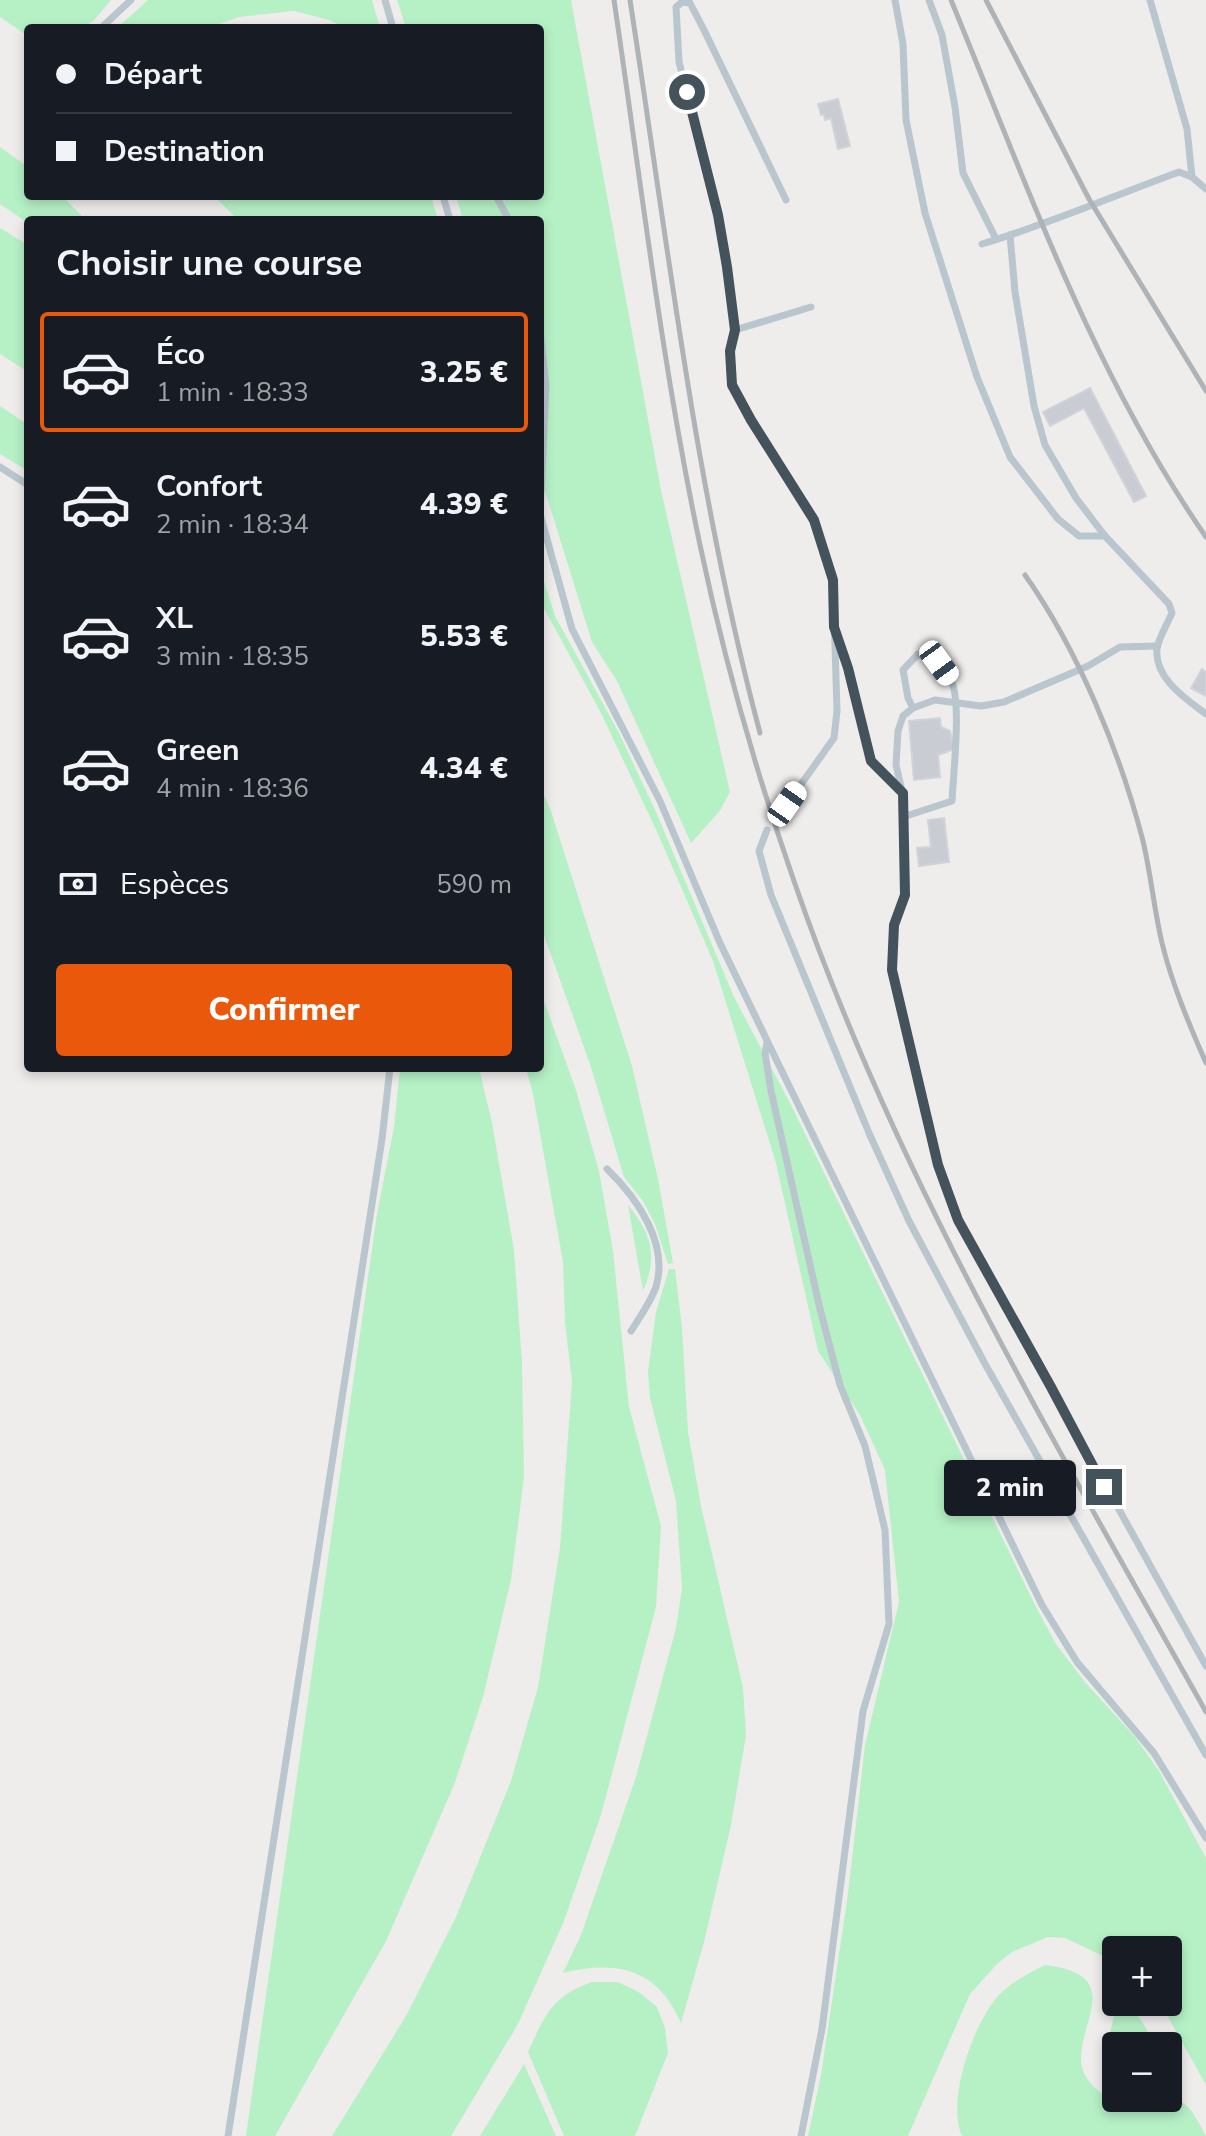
<!DOCTYPE html>
<html lang="fr">
<meta charset="utf-8">
<style>
body{margin:0;font-family:"Nunito Sans",sans-serif;background:#242831;color:#f1f3f6;height:100vh;display:flex;flex-direction:column;font-size:30px;white-space:nowrap}
*{box-sizing:border-box;margin:0}
p{font-size:26px;color:#9ea1a6}
.icon{flex:none;width:44px;height:44px;fill:none;stroke:currentColor;stroke-width:2;stroke-linecap:round;stroke-linejoin:round}
.map{position:relative;flex:1;overflow:hidden}
.drawer{position:absolute;left:24px;top:216px;width:520px;height:856px;display:flex;flex-direction:column;background:#171b24;border-radius:8px;box-shadow:0 4px 12px #0003}
.drawer>*{flex:none}
.hud{position:absolute;left:24px;top:24px;width:520px;height:176px;border-radius:8px;box-shadow:0 4px 12px #0003;display:grid;align-content:center;height:176px;padding:0 32px;background:#171b24}
.buttons{position:absolute;left:1102px;top:1936px;display:grid;gap:16px}
.buttons a{display:grid;place-items:center;width:80px;height:80px;border-radius:8px;background:#171b24;box-shadow:0 4px 12px #0003;font-size:40px}
.end{position:absolute;width:36px;height:36px;margin:-18px;border:10px solid #44525b;background:#fff;box-shadow:0 0 0 4px #fff}
.from{border-radius:50%}
.bubble{position:absolute;height:56px;border-radius:8px;background:#171b24;box-shadow:0 4px 12px #0003;font-size:26px;font-weight:800;line-height:56px;text-align:center}
.car{position:absolute;width:24px;height:48px;margin:-24px -12px;border-radius:10px;box-shadow:0 0 6px 2px #0007;background:linear-gradient(#fff 24%,#345 0 40%,#fff 0 76%,#345 0 86%,#fff 0)}
.hud b{display:flex;align-items:center;gap:28px;height:76px;font-size:30px}
.hud b+b{border-top:2px solid #363941}
.hud i{width:20px;height:20px;background:#f1f3f6}
ul{padding:0;list-style:none}
li{display:flex;align-items:center;gap:24px;height:120px;margin:0 16px 12px;padding:0 16px;border:4px solid transparent;border-radius:8px}
li div{flex:1}
li b{display:block;font-size:30px}
li em{font-style:normal;font-weight:800}
li.on{border-color:#ea580c}
li>.icon{width:72px;height:72px;stroke-width:1.5}
h2{padding:0 32px;font-size:36px;line-height:96px}
.pay{display:flex;align-items:center;gap:20px;height:88px;padding:0 32px;font-size:30px}
.pay p{margin-inline-start:auto}
.primary-button{display:flex;gap:16px;margin-top:auto;padding:16px 32px}
.primary-button a{flex:1;height:92px;border-radius:8px;background:#ea580c;color:#fff;font-size:32px;font-weight:800;line-height:92px;text-align:center}
.map>svg:first-child{display:block}
.green{fill:#b6f1c6}
.building{fill:#c9ccd2;stroke:#d0d3d9;stroke-width:2}
.lines{fill:none;stroke-linecap:round;stroke-linejoin:round}
.lane{stroke:#b9c6cd;stroke-width:7}
.rail{stroke:#aeb3b7;stroke-width:5}
.route{stroke:#44525b;stroke-width:10}
</style>
<div class="map">
<svg width="1206" height="2136" viewBox="0 0 1206 2136">
<rect width="100%" height="100%" fill="#efecec"/>
<g class="green">
<path d="M0,0H111L94,20L82,28H28V36L0,17Z"/>
<path d="M148,0H372L380,28H346L329,20L294,11L239,17L207,28H117Z"/>
<path d="M397,0H571L661,490L730,792L719,812L691,843L617,681L592,642L540,475V220H463L456,196H540V28H406Z"/>
<path d="M0,147L28,167V196H62L86,220H28V223L0,204Z"/>
<path d="M214,196H431L438,220H238Z"/>
<path d="M0,228L28,245V372L0,354Z"/>
<path d="M0,406L28,425V471L0,454Z"/>
<path d="M540,568L555,616L619,733L656,812L734,997L791,1105L1036,1607L1056,1644L1085,1682L1135,1737L1159,1771L1206,1858V2085L1163,2008L1157,2002H1168V1950H1116V1962L1065,1938L1048,1937L1012,1952L998,1963L970,1994L908,2136H808L821,2075L848,1894L865,1745L899,1602L885,1470L860,1415L818,1351L776,1163L713,961L659,836L601,713L540,601Z"/>
<path d="M540,786L551,811L632,1066L658,1179L673,1263L668,1264L655,1224L643,1201L624,1177L590,1064L540,924Z"/>
<path d="M540,990L576,1090L599,1171L613,1251L629,1407L661,1526L656,1607L601,1815L564,1921L518,2024L451,2136H332L406,2016L456,1917L511,1781L538,1687L560,1548L572,1381L565,1323L563,1262L533,1094L526,1068H540Z"/>
<path d="M400,1068H479L492,1123L514,1250L522,1362L524,1477L511,1580L483,1697L454,1785L386,1941L275,2136H246L377,1214L394,1127Z"/>
<path d="M628,1205C652,1234 658,1257 643,1291Z"/>
<path d="M669,1269H675L682,1328L688,1432L701,1506L743,1688L746,1735L731,1825L704,1942L681,2023C657,1968 617,1960 563,1973L581,1935L636,1777L676,1628L682,1588L676,1501L650,1398L648,1372L656,1312Z"/>
<path d="M1045,1965C1140,1976 1058,2040 1088,2080C1117,2120 1164,2080 1190,2109C1196,2117 1201,2127 1206,2136H962C946,2101 973,2024 998,1996C1011,1982 1029,1973 1045,1965Z"/>
<path d="M592,1982H618L640,1993L657,2007L665,2028L668,2053L635,2136H564L528,2052C545,2015 552,1996 592,1982Z"/>
<path d="M1117,2002H1125L1141,2020L1156,2046H1116V2072L1107,2063L1106,2051Z"/>
<path d="M524,2064L556,2136H480Z"/>
</g>
<g class="building">
<path d="M838,99L850,146L838,149L831,118L825,120L824,114L821,115L818,104Z"/>
<path d="M1090,388L1146,496L1134,502L1084,408L1050,426L1043,412Z"/>
<path d="M1202,669L1206,672V696L1191,688Z"/>
<path d="M940,718L941,727L950,731L954,749L938,755L940,777L914,780L909,721Z"/>
<path d="M944,818L949,862L919,866L917,848L931,847L928,820Z"/>
</g>
<g class="lines">
<g class="lane">
<path d="M385,0L393,28"/>
<path d="M895,0L903,44L906,120L925,213L977,377L1010,457L1058,519L1079,536H1105"/>
<path d="M929,0L942,35L955,107L963,173L996,239"/>
<path d="M1150,0L1187,129L1192,177"/>
<path d="M101,28L131,0"/>
<path d="M285,28H297"/>
<path d="M443,196L450,220"/>
<path d="M496,196L509,220"/>
<path d="M1010,235L1015,292L1034,406L1045,445L1076,498L1105,536L1169,604L1172,613C1167,625 1159,636 1157,649C1154,678 1186,699 1206,714"/>
<path d="M982,244C1049,224 1113,196 1179,172L1192,177L1206,189"/>
<path d="M540,330L546,386L540,515"/>
<path d="M735,330L718,215L679,62L676,7L682,2L690,3L704,30L786,200"/>
<path d="M0,467L28,485"/>
<path d="M540,514L572,629L660,801L720,943L774,1055L1042,1605L1077,1662L1154,1753L1206,1838"/>
<path d="M834,627L848,668L871,761L903,793L905,895L894,925L892,970L938,1165L958,1220L1206,1666"/>
<path d="M902,791L896,765L898,731L903,716L913,708L935,700L981,706L1004,702L1088,666L1120,647L1157,646"/>
<path d="M787,804L834,738L837,711L833,580L814,520L751,420L732,385L730,351L735,330L811,307"/>
<path d="M903,817L952,801C953,776 962,700 951,681C943,666 933,661 918,654L903,670L908,698L913,708"/>
<path d="M767,830L759,851L771,895L869,1133L909,1221L984,1362L1206,1755"/>
<path d="M767,1043L765,1053L771,1091L820,1309L840,1385L865,1446L885,1530L889,1624L863,1711L822,2029L801,2136"/>
<path d="M607,1169C637,1198 669,1243 656,1287C650,1303 640,1317 631,1331"/>
<path d="M228,2136L382,1139L390,1068"/>
</g>
<g class="rail">
<path d="M614,0C641,182 662,365 700,545C724,659 756,772 794,881C895,1175 1055,1442 1206,1712"/>
<path d="M630,0C668,245 696,493 760,733"/>
<path d="M951,0C1026,182 1093,374 1206,537"/>
<path d="M986,0L1089,199L1206,391"/>
<path d="M1025,575C1078,650 1120,752 1143,841C1151,875 1154,909 1162,943C1172,984 1189,1024 1206,1063"/>
</g>
</g>
<g class="lines">
<path class="route" d="M687,92L718,215L727,267L735,330L730,351L732,385L751,420L814,520L833,580L834,627L848,668L871,761L903,793L905,895L894,925L892,970L938,1165L958,1220L1051,1387L1104,1487"/>
</g>
</svg>
<div class="buttons">
<a>+</a>
<a>−</a>
</div>
<i class="end from" style="left:687px;top:92px"></i>
<i class="end" style="left:1104px;top:1487px"></i>
<div class="bubble" style="left:944px;top:1460px;width:132px">2 min</div>
<i class="car" style="left:939px;top:663px;rotate:144deg"></i>
<i class="car" style="left:787px;top:804px;rotate:35deg"></i>
<div class="hud">
<b><i class="from"></i>Départ</b>
<b><i></i>Destination</b>
</div>
<section class="drawer">
<h2>Choisir une course</h2>
<ul>
<li class="on"><svg class="icon" aria-label="car" viewBox="0 0 24 24"><path d="M5 17H2v-5l4-1 3-4h7l3 4 3 1v5h-3M9 17h6M6 11h13"/><circle cx="7" cy="17" r="2"/><circle cx="17" cy="17" r="2"/></svg><div><b>Éco</b><p>1 min · 18:33</p></div><em>3.25 €</em></li>
<li><svg class="icon" aria-label="car" viewBox="0 0 24 24"><path d="M5 17H2v-5l4-1 3-4h7l3 4 3 1v5h-3M9 17h6M6 11h13"/><circle cx="7" cy="17" r="2"/><circle cx="17" cy="17" r="2"/></svg><div><b>Confort</b><p>2 min · 18:34</p></div><em>4.39 €</em></li>
<li><svg class="icon" aria-label="car" viewBox="0 0 24 24"><path d="M5 17H2v-5l4-1 3-4h7l3 4 3 1v5h-3M9 17h6M6 11h13"/><circle cx="7" cy="17" r="2"/><circle cx="17" cy="17" r="2"/></svg><div><b>XL</b><p>3 min · 18:35</p></div><em>5.53 €</em></li>
<li><svg class="icon" aria-label="car" viewBox="0 0 24 24"><path d="M5 17H2v-5l4-1 3-4h7l3 4 3 1v5h-3M9 17h6M6 11h13"/><circle cx="7" cy="17" r="2"/><circle cx="17" cy="17" r="2"/></svg><div><b>Green</b><p>4 min · 18:36</p></div><em>4.34 €</em></li>
</ul>
<div class="pay"><svg class="icon" aria-label="cash" viewBox="0 0 24 24"><path d="M3 7h18v10H3z"/><circle cx="12" cy="12" r="2"/></svg>Espèces<p>590 m</p></div>
<div class="primary-button"><a>Confirmer</a></div>
</section>
</div>
